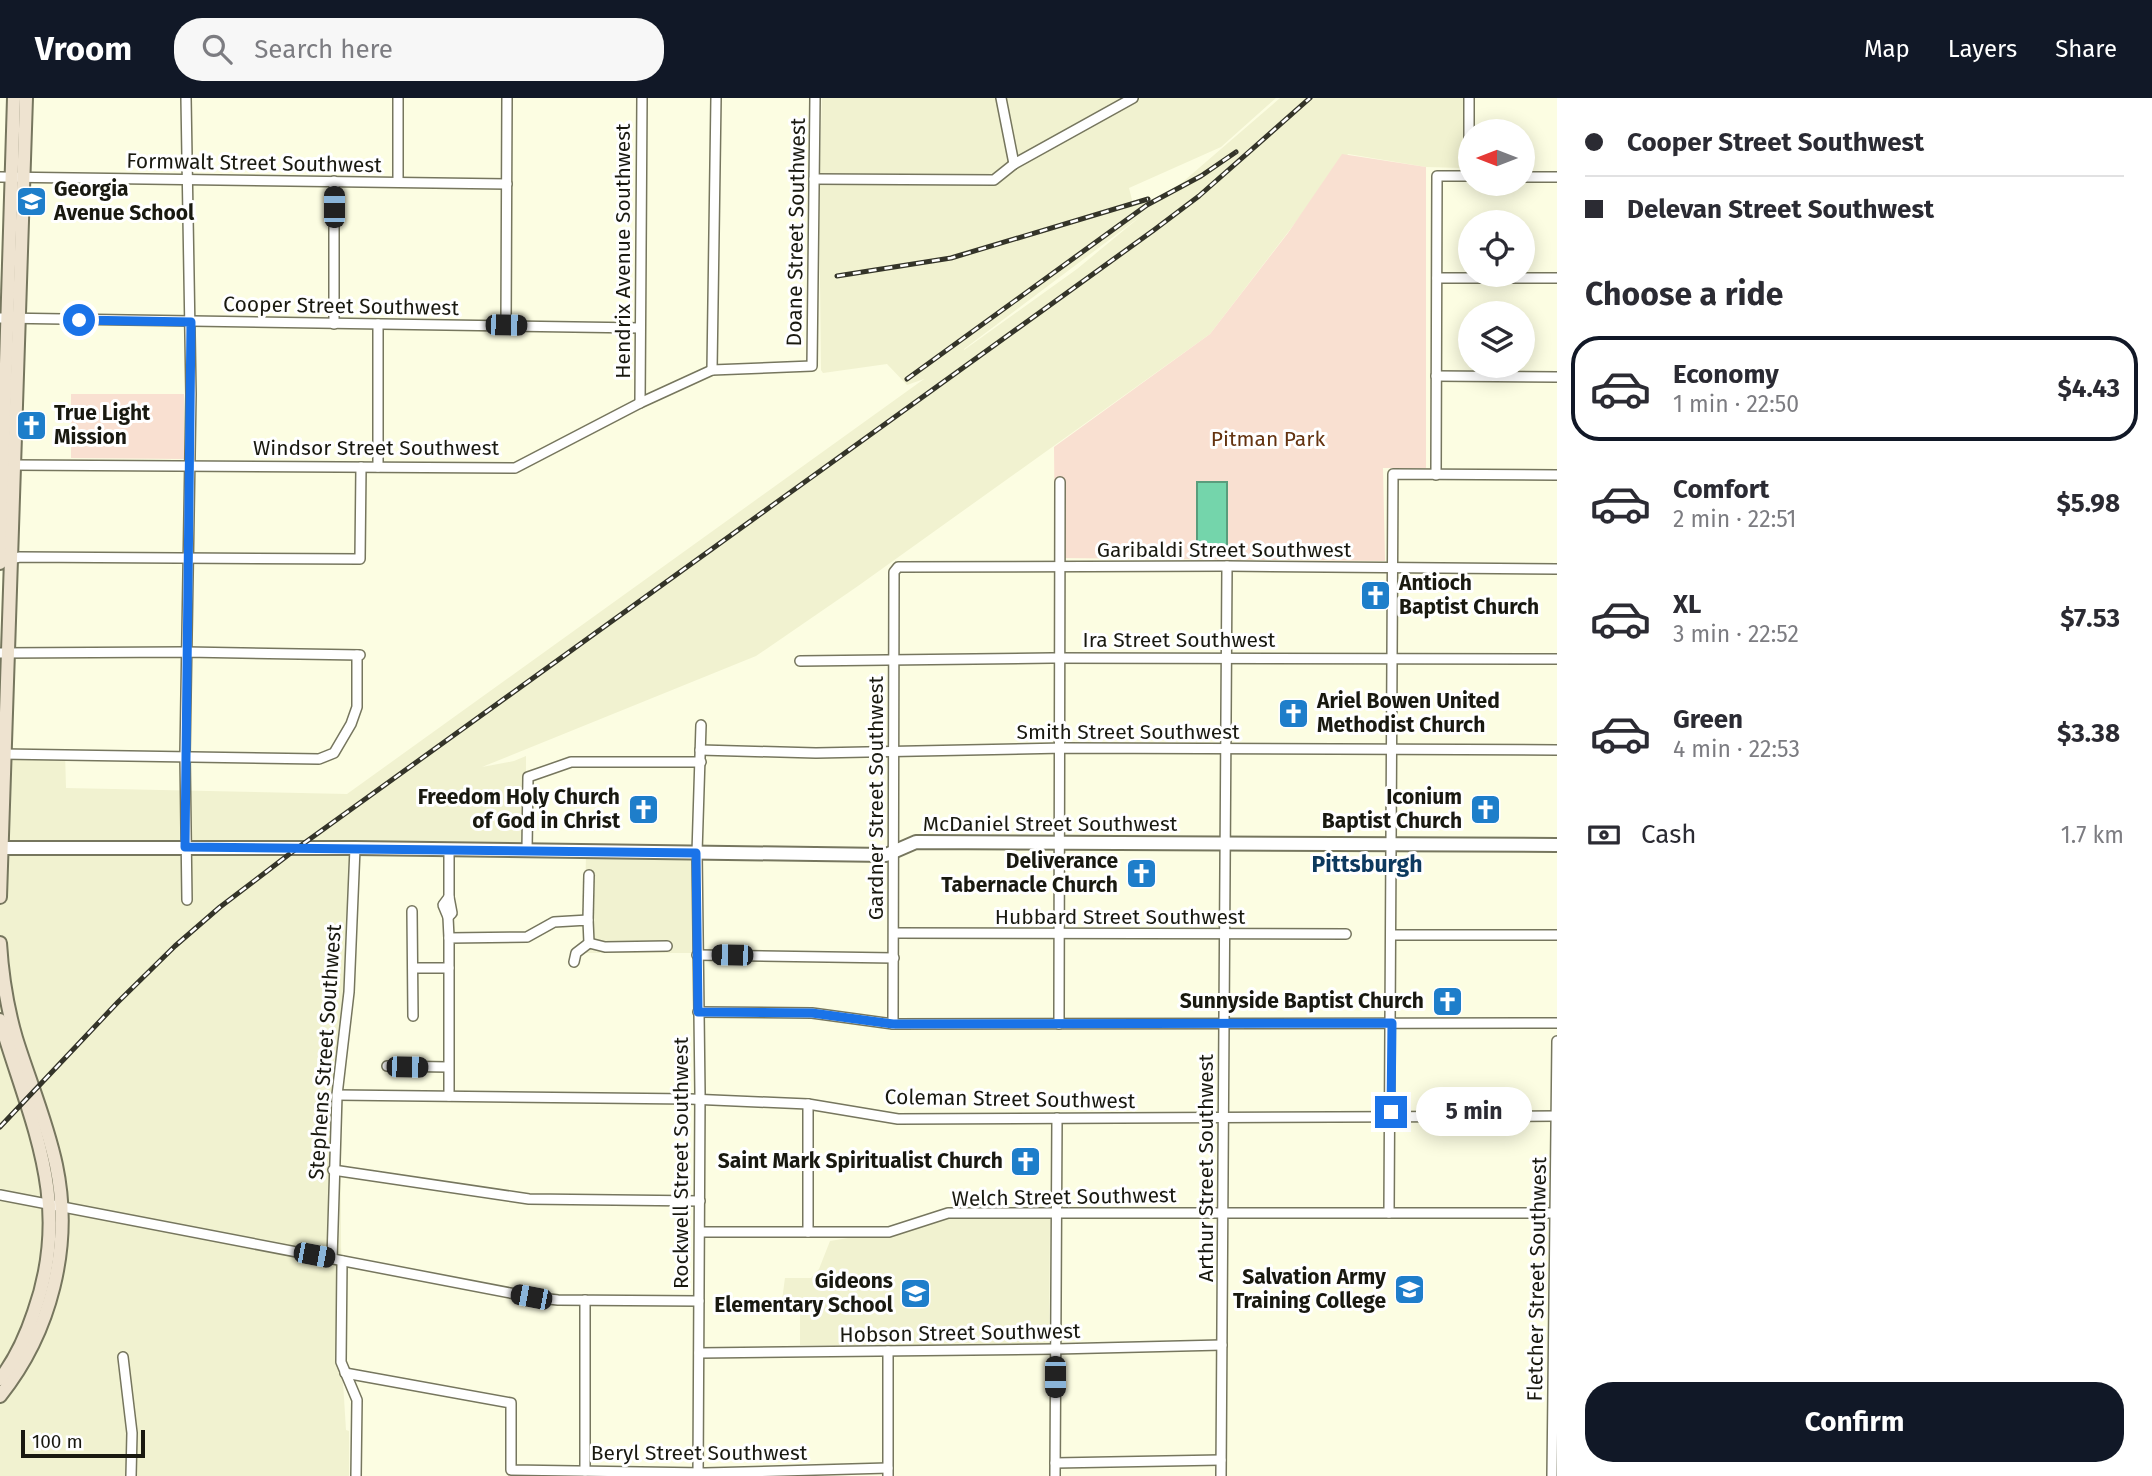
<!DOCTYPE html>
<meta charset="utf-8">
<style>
body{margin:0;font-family:"Fira Sans",sans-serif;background:#f7f7f7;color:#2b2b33;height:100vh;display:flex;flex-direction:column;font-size:26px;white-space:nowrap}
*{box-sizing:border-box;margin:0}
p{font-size:23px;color:#7c7c81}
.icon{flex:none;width:38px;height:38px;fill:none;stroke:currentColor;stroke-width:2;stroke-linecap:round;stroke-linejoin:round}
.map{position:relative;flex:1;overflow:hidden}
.side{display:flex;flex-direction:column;background:#fff;width:595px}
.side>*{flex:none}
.hud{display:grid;align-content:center;height:154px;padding:0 28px;background:#fff}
.needle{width:46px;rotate:270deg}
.tools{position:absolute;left:1458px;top:21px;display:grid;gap:14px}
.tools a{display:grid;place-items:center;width:77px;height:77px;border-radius:50%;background:#fff;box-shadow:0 4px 18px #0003;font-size:35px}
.scale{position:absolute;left:21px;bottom:18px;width:124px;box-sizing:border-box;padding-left:7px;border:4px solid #191910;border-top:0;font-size:19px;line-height:24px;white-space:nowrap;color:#191910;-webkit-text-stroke:5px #fff;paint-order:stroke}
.end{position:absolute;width:32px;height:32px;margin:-16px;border:9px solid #1a73e8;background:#fff;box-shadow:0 0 0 4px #fff}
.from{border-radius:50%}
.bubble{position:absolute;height:49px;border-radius:24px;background:#fff;box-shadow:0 4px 18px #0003;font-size:23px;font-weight:700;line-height:49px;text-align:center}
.car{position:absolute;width:21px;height:42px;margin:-21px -10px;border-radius:9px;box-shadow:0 0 5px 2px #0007;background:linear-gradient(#222 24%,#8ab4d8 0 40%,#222 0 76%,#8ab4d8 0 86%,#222 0)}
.hud b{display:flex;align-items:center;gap:24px;height:66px;font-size:26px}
.hud b+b{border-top:2px solid #e1e1e2}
.hud i{width:18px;height:18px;background:#2b2b33}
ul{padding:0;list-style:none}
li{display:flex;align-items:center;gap:21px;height:105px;margin:0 14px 10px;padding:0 14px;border:4px solid transparent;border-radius:28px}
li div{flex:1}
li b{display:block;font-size:26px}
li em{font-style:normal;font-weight:700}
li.current{border-color:#111827}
li>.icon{width:63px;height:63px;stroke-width:1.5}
h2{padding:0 28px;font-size:32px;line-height:84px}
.pay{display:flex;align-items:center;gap:18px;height:77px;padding:0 28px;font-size:26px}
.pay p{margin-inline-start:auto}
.action{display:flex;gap:14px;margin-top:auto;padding:14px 28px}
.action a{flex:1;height:80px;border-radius:28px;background:#111827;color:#fff;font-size:28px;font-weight:700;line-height:80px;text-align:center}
header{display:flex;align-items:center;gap:42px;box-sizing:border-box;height:98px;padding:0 35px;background:#111827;color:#fff}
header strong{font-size:33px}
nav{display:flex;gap:38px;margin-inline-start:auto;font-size:24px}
.search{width:490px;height:63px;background:#f7f7f7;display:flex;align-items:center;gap:18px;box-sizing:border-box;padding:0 24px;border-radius:28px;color:#7c7c81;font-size:26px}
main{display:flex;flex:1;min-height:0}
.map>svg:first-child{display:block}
.built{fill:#f1f2d0;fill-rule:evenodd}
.green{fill:#f9e0d1}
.water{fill:#74d5ab;stroke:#599d7c;stroke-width:2}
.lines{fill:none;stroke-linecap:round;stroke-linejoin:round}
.minor-casing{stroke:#76765e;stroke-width:12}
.tertiary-casing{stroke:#76765e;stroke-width:16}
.secondary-casing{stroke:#76765e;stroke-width:16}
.minor{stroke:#fff;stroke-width:9}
.tertiary{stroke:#fff;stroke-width:12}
.secondary{stroke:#eee3d0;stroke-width:12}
.rail-casing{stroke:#343429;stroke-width:5}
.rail{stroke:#fff;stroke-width:2.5;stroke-dasharray:8;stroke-linecap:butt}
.route{stroke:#1a73e8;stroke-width:9}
.labels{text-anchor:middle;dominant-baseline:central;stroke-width:6;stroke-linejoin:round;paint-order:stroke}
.street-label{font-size:21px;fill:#191910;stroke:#fff}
.poi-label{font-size:21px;font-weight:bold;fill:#191910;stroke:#fff;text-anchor:end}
.park-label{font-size:21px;fill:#643310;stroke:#fff}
.neighbourhood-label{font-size:23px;font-weight:bold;fill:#0d395e;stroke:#fff}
</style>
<header>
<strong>Vroom</strong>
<div class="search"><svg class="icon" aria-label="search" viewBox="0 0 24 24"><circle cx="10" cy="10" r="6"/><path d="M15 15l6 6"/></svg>Search here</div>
<nav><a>Map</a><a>Layers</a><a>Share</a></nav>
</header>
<main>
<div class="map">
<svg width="1557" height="1378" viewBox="0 0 1557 1378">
<rect width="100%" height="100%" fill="#fcfde2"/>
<g class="built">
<path d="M822,0H1276L1221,49L1129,90L1133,106L1163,101L1280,0H1464L1462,70L1426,69L1348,56L1210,236L858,488L756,558L482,669L514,663L526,658V756L359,752L340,999L342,1268L346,1332L349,1333V1378H0V655L65,653L66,690L347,696L924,281L907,287L887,266L823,275L821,272L819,95ZM1141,118L1077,171L964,252V251Z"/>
<path d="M586,756H699V855H584Z"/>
<path d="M1050,1120L1049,1248L800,1247V1212L781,1210L785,1180H811L819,1171L830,1143L854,1139L889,1138L948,1121Z"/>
</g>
<g class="green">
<path d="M1342,56L1426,69V370H1383L1385,463L1055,460L1054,349L1210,236L1288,135Z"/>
<path d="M71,296H184V361L71,360Z"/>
</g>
<path class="water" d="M1197,384H1227V449L1197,448Z"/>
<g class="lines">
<defs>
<g id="minor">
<path d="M186,0L191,296L185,657L187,802"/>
<path d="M1001,0L1014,66"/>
<path d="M1469,78V0"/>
<path d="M0,79L507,86"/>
<path d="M1522,79H1557"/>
<path d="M814,81L994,82L1014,66L1133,0"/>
<path d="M334,83V226"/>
<path d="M398,84V0"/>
<path d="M1437,180H1557"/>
<path d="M0,220L640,230"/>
<path d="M378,226V369"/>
<path d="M506,227L507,0"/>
<path d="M712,272L716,0"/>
<path d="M1436,278L1557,279"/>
<path d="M640,305L642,0"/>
<path d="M14,367L515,370L640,305L712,272L812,268L815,0"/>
<path d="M1436,377L1437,78H1470"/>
<path d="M5,462L20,459L360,461L361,369"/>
<path d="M0,555L186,554L360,557"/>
<path d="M800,563L1052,560L1557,561"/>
<path d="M700,652L816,655L1065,650L1557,652"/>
<path d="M2,656L319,661L334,655L351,626L357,609V557"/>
<path d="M527,752L528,679L571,664H701"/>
<path d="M449,799L443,807L448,819L449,840"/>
<path d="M412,813L413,918"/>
<path d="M448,819L452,815L449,799V751"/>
<path d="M588,822L589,777"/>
<path d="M894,835L1346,836"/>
<path d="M1393,837H1557"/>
<path d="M589,845L605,849L667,848"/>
<path d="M697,857L894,860"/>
<path d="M413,870H449"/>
<path d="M698,914L812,915L893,926L1557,925"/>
<path d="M893,926L894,474L898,469L1227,468L1557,471"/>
<path d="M1059,926L1060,384"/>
<path d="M387,968L448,969"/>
<path d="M337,997L690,1001L808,1006L898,1021L1557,1018"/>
<path d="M449,998V840L527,839L554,824L588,822L589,845L576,855L574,864"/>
<path d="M333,1072L529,1101L700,1103"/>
<path d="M0,1097L531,1199L558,1202L699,1203"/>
<path d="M1389,1115L1393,376L1557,377"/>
<path d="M700,1134H889L948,1115H1557"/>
<path d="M808,1134V1006"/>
<path d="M332,1161L337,997L349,894L355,750"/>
<path d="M342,1163L341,1264L357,1302L356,1378"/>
<path d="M699,1255L1056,1251L1222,1247"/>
<path d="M123,1259L132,1335L131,1378"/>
<path d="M345,1275L511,1305V1372L705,1375L888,1370"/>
<path d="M1055,1365L1221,1362"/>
<path d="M585,1373V1202"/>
<path d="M698,1378L700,995L697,755L701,627"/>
<path d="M888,1378V1253"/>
<path d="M1055,1378L1057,1020"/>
<path d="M1221,1378L1227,468"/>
<path d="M1552,1378L1557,943"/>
</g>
<path id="tertiary" d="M0,750H355L886,757L916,744L1557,747"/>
<g id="secondary">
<path d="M0,465L14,0"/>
<path d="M0,799L26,0"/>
<path d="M0,845C2,878 7,909 16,940C29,982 47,1024 56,1067C73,1148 51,1234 0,1298"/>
<path d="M0,922C31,1027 73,1104 34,1214C26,1238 15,1262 0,1281"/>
</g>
</defs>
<use href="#minor" class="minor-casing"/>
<use href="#tertiary" class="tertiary-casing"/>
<use href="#secondary" class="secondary-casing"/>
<use href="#minor" class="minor"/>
<use href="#tertiary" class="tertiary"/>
<use href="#secondary" class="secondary"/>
<defs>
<g id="rail">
<path d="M837,178L951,160L1148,101"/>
<path d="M907,281L1147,107L1201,78L1236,54"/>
<path d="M0,1029L118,904L175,848L220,809L296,751L1154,132L1199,98L1310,0"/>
</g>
</defs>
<use href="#rail" class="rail-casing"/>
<use href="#rail" class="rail"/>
</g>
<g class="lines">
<path class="route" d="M79,222L191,224L185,749L696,755L698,914L812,915L893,926L1392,925L1391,1014"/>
</g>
<defs>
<symbol id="school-square" viewBox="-11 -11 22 22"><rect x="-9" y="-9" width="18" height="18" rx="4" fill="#1e7eca" stroke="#fff"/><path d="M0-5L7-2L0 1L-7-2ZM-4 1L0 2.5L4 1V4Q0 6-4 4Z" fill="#fff"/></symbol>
<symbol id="church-square" viewBox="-11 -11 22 22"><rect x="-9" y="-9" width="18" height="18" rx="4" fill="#1e7eca" stroke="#fff"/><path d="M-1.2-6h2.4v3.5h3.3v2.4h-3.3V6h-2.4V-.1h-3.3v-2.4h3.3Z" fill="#fff"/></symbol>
<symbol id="university-square" viewBox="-11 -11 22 22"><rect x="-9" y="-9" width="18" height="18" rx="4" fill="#1e7eca" stroke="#fff"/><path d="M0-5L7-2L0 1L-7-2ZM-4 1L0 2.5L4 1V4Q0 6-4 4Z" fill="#fff"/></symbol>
</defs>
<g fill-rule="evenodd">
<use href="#school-square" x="14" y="86" width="35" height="35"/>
<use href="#church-square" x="14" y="310" width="35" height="35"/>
<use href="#church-square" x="1358" y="480" width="35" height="35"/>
<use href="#church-square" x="1276" y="598" width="35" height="35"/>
<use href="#church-square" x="626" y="694" width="35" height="35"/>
<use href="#church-square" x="1468" y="694" width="35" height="35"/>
<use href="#church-square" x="1124" y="758" width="35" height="35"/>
<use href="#church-square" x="1430" y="886" width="35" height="35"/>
<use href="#church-square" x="1008" y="1046" width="35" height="35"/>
<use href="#university-square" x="1392" y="1174" width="35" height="35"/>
<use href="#school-square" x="898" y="1178" width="35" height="35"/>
</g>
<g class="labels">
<g class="street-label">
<text transform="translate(254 65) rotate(1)">Formwalt Street Southwest</text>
<text transform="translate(796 134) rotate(-89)">Doane Street Southwest</text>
<text transform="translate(623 153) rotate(-90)">Hendrix Avenue Southwest</text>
<text transform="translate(341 208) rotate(1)">Cooper Street Southwest</text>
<text x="376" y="350">Windsor Street Southwest</text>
<text x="1224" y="452">Garibaldi Street Southwest</text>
<text x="1179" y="542">Ira Street Southwest</text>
<text x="1128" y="634">Smith Street Southwest</text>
<text transform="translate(876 700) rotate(-90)">Gardner Street Southwest</text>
<text x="1050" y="726">McDaniel Street Southwest</text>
<text x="1120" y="819">Hubbard Street Southwest</text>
<text transform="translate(325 954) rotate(-86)">Stephens Street Southwest</text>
<text transform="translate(1010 1001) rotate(1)">Coleman Street Southwest</text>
<text transform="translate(681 1065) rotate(-90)">Rockwell Street Southwest</text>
<text transform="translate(1206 1070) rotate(-90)">Arthur Street Southwest</text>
<text transform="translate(1064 1099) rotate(-1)">Welch Street Southwest</text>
<text transform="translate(1537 1181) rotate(-89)">Fletcher Street Southwest</text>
<text transform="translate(960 1235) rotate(-1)">Hobson Street Southwest</text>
<text x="699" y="1355">Beryl Street Southwest</text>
</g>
<g class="poi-label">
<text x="54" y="91" text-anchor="start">Georgia<tspan x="54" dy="24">Avenue School</tspan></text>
<text x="54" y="315" text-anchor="start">True Light<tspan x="54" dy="24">Mission</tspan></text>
<text x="1399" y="485" text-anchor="start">Antioch<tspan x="1399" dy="24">Baptist Church</tspan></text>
<text x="1317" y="603" text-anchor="start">Ariel Bowen United<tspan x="1317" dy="24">Methodist Church</tspan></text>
<text x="620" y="699">Freedom Holy Church<tspan x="620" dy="24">of God in Christ</tspan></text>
<text x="1462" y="699">Iconium<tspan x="1462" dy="24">Baptist Church</tspan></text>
<text x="1118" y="763">Deliverance<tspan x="1118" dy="24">Tabernacle Church</tspan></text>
<text x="1424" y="903">Sunnyside Baptist Church</text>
<text x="1003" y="1063">Saint Mark Spiritualist Church</text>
<text x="1386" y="1179">Salvation Army<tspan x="1386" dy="24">Training College</tspan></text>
<text x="893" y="1183">Gideons<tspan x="893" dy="24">Elementary School</tspan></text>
</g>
<g class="park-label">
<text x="1268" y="341">Pitman Park</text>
</g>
<g class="neighbourhood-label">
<text x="1367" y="766">Pittsburgh</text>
</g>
</g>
</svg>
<div class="tools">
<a><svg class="needle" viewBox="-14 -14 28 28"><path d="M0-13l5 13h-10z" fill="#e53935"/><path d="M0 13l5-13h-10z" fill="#7c7c81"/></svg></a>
<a><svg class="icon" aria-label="locate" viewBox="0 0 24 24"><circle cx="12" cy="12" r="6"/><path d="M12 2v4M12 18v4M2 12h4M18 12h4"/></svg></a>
<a><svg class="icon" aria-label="layers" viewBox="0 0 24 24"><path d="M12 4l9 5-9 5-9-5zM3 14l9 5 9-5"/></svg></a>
</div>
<div class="scale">100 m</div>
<i class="end from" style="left:79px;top:222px"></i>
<i class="end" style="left:1391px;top:1014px"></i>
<div class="bubble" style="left:1416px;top:989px;width:116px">5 min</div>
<i class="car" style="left:334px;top:109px;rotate:0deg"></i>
<i class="car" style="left:506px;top:227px;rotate:91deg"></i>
<i class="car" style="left:732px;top:857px;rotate:271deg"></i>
<i class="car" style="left:407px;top:969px;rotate:91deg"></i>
<i class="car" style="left:314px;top:1157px;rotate:101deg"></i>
<i class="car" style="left:531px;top:1199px;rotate:281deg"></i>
<i class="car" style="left:1055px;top:1279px;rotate:180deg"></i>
</div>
<section class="side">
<div class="hud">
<b><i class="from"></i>Cooper Street Southwest</b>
<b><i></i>Delevan Street Southwest</b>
</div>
<h2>Choose a ride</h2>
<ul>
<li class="current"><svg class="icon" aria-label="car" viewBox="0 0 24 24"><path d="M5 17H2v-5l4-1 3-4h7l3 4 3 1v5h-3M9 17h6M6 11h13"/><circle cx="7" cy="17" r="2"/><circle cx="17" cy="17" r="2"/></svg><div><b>Economy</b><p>1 min · 22:50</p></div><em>$4.43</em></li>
<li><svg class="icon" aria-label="car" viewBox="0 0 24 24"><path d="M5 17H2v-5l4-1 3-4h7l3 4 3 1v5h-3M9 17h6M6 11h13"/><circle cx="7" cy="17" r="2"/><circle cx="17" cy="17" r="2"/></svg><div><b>Comfort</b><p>2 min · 22:51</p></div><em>$5.98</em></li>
<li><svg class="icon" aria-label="car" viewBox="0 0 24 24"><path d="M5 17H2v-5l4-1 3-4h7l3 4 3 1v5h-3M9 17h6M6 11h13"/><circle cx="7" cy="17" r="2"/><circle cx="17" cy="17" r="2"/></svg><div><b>XL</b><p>3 min · 22:52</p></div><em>$7.53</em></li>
<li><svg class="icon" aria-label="car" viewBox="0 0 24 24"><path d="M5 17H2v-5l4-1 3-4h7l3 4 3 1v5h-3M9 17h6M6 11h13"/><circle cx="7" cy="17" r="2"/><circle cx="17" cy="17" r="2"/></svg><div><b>Green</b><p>4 min · 22:53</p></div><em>$3.38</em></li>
</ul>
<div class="pay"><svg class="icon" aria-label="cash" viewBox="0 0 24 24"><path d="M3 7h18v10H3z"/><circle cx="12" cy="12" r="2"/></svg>Cash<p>1.7 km</p></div>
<div class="action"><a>Confirm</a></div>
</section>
</main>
